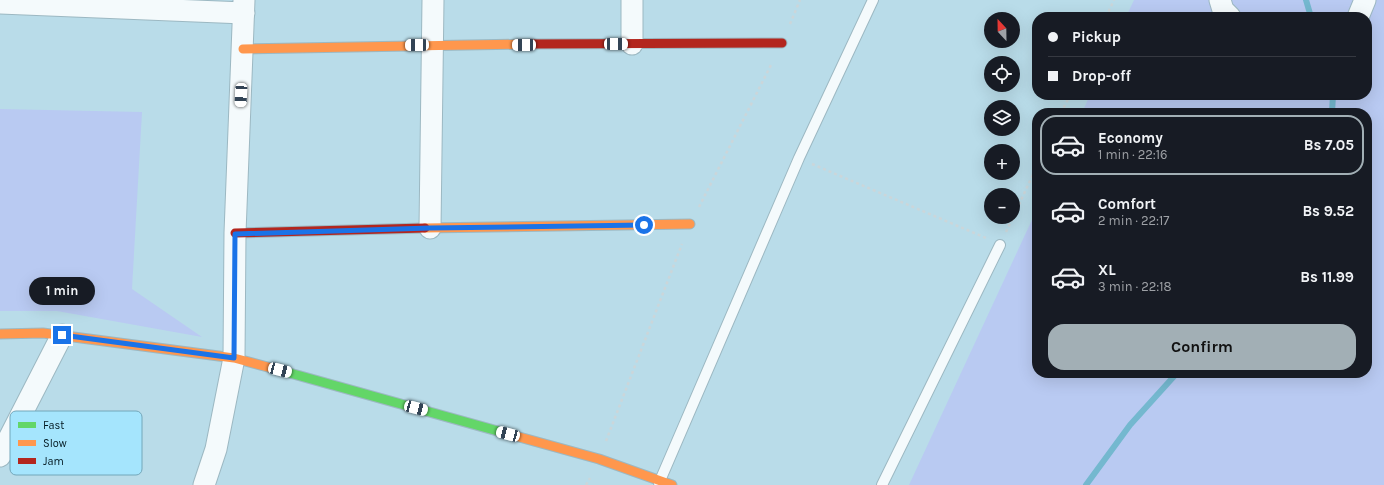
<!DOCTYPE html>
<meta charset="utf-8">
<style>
body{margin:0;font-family:Karla,sans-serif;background:#20242c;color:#f1f3f6;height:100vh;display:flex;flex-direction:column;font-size:15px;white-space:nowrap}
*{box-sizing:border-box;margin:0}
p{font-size:13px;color:#9ea1a6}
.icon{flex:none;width:22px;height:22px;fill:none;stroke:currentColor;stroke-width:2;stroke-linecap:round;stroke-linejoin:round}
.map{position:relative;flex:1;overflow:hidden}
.sheet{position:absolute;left:1032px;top:108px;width:340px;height:270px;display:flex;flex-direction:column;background:#171b24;border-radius:16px;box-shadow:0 4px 16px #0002}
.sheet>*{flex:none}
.guide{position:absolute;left:1032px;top:12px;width:340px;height:88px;border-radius:16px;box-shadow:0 4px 16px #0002;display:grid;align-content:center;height:88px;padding:0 16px;background:#171b24}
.needle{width:26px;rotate:338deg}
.controls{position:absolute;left:984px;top:12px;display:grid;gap:8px}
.controls a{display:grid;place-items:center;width:36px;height:36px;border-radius:50%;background:#171b24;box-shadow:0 4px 16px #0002;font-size:20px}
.end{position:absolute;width:18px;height:18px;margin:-9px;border:5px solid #1a73e8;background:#fff;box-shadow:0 0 0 2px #fff}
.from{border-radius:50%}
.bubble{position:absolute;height:28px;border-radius:14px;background:#171b24;box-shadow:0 4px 16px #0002;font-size:13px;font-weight:700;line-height:28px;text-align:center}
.car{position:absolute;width:12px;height:24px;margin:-12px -6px;border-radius:5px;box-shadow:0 0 3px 1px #0007;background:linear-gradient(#fff 24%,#345 0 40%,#fff 0 76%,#345 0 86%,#fff 0)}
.guide b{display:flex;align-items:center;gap:14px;height:38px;font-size:15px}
.guide b+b{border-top:1px solid #363941}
.guide i{width:10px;height:10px;background:#f1f3f6}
ul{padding:7px 0 0;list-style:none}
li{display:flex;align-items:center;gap:12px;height:60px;margin:0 8px 6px;padding:0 8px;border:2px solid transparent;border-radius:16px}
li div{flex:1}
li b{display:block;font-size:15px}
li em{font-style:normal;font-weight:700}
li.active{border-color:#a2afb5}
li>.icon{width:36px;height:36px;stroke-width:1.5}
.button{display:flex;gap:8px;margin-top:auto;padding:8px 16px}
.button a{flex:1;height:46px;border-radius:16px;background:#a2afb5;color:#111;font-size:16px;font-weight:700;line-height:46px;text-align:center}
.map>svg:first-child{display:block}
.green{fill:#b9caf2}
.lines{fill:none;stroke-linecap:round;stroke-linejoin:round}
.stream{stroke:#74b8cf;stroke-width:6}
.lane-casing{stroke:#9cb8c2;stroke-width:12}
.street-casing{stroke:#9cb8c2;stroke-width:23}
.fast-casing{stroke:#9cb8c2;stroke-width:11}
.slow-casing{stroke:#9cb8c2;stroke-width:11}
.jam-casing{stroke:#9cb8c2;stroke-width:11}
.path{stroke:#cbd6da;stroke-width:2.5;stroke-dasharray:3 3;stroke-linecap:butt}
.lane{stroke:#f4fafc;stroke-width:10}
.street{stroke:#f4fafc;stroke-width:21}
.fast{stroke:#63d668;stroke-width:9}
.slow{stroke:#ff974d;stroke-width:9}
.jam{stroke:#b3261e;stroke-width:9}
.route{stroke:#1a73e8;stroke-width:5}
.key{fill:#a5e5fd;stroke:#73a7ba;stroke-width:1}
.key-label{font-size:11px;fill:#00161e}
</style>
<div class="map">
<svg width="1384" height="485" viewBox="0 0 1384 485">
<rect width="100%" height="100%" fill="#b9dce9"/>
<g class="green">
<path d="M1134,0H1384V485H909L1037,209V373H1367V113H1082L1090,95H1367V17H1126Z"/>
<path d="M0,109L142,112L132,289L202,337L57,311H0Z"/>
</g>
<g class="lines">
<g class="stream">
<path d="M1306,0L1311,17"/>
<path d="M1332,113L1333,95"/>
<path d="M1086,485L1130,425L1177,373"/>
</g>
<defs>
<g id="lane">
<path d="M659,483L799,158L873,0"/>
<path d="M882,485L1000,245"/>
</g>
<g id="street">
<path d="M1220,0L1223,10L1230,17"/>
<path d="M0,3L244,13"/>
<path d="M1358,17L1365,0"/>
<path d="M632,44V0"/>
<path d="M430,228L433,0"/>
<path d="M0,456L62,335"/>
<path d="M204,485L216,449L234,358L235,233L244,0"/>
</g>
<path id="fast" d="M279,370L512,435"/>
<g id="slow">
<path d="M243,49L530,44"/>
<path d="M425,228L690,224"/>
<path d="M0,334L43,333L234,358L279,370"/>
<path d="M512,435L599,459L672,485"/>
</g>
<g id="jam">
<path d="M530,44L782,43"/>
<path d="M235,233L425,228"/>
</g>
</defs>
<use href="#lane" class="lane-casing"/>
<use href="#street" class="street-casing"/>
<use href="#fast" class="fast-casing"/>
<use href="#slow" class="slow-casing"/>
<use href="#jam" class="jam-casing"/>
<g class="path">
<path d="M1106,17L1114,0"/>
<path d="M790,24L800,0"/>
<path d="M1061,113L1070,95"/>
<path d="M812,164L986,238"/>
<path d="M699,207L772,63"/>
<path d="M1006,232L1037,166"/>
<path d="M606,441L682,244"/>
<path d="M586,485L590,478"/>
</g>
<use href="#lane" class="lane"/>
<use href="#street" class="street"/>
<use href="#fast" class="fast"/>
<use href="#slow" class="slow"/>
<use href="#jam" class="jam"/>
</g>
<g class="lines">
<path class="route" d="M62,335L234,358L235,234L430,228L644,225"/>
</g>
<rect x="10" y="411" width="132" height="64" rx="6" class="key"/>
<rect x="18" y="422" width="18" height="6" fill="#63d668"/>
<rect x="18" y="440" width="18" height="6" fill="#ff974d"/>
<rect x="18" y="458" width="18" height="6" fill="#b3261e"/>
<g class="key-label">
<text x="43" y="429">Fast</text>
<text x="43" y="447">Slow</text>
<text x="43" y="465">Jam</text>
</g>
</svg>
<div class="controls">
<a><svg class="needle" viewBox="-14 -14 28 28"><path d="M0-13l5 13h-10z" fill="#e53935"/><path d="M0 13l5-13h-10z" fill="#9ea1a6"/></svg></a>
<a><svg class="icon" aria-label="locate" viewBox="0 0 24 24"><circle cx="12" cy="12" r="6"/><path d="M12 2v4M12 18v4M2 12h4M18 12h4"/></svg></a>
<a><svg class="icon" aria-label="layers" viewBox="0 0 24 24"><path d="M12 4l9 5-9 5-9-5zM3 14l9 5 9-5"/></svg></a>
<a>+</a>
<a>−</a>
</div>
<i class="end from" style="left:644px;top:225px"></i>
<i class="end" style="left:62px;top:335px"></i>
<div class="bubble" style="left:29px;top:277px;width:66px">1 min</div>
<i class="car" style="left:616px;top:44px;rotate:90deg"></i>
<i class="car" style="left:417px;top:45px;rotate:269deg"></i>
<i class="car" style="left:524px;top:45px;rotate:270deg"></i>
<i class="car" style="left:241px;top:95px;rotate:183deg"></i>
<i class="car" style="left:280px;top:370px;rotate:105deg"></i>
<i class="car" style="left:416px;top:408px;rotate:105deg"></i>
<i class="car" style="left:508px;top:434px;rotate:285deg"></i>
<div class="guide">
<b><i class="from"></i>Pickup</b>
<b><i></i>Drop-off</b>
</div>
<section class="sheet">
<ul>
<li class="active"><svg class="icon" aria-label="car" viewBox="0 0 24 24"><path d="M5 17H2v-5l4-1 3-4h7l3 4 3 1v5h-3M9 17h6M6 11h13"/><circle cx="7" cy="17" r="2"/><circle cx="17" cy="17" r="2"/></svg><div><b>Economy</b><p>1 min · 22:16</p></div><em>Bs 7.05</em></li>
<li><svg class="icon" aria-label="car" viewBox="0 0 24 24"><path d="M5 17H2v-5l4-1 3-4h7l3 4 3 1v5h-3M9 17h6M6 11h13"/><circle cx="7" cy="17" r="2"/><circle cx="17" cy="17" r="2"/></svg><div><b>Comfort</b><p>2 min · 22:17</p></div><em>Bs 9.52</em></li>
<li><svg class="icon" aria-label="car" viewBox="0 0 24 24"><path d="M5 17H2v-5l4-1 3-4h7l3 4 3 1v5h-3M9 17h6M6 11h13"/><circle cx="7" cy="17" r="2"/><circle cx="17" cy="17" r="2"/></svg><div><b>XL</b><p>3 min · 22:18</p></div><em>Bs 11.99</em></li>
</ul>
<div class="button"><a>Confirm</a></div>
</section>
</div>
